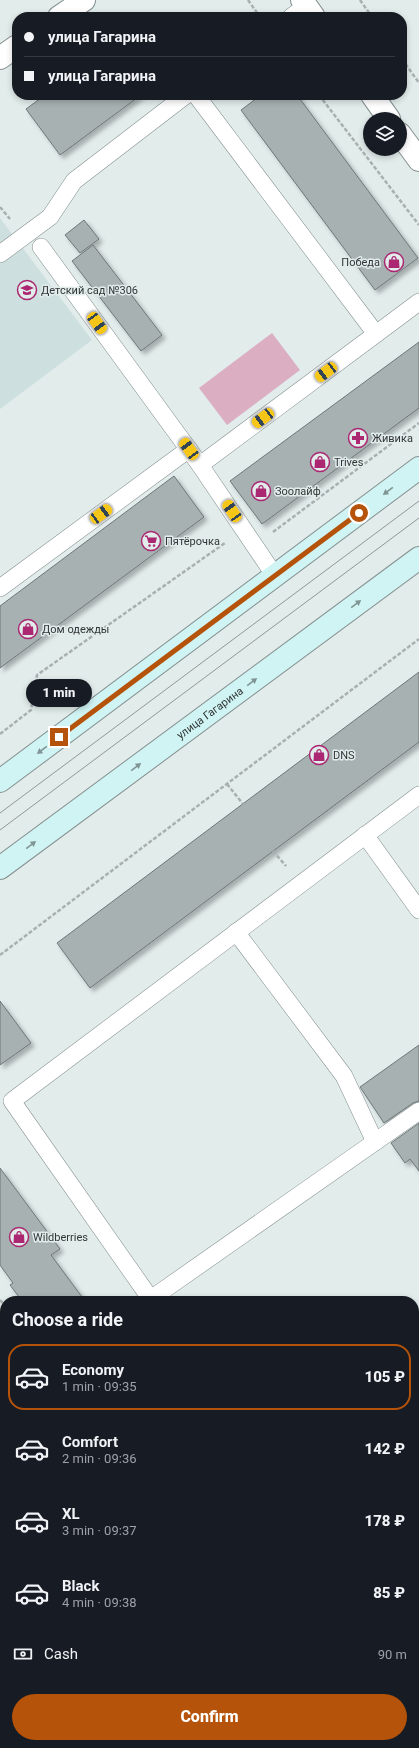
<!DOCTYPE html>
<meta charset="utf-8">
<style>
body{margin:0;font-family:Roboto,sans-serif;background:#242831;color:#f1f3f6;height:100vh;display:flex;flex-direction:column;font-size:15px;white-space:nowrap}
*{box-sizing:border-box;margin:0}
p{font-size:13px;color:#9ea1a6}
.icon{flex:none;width:22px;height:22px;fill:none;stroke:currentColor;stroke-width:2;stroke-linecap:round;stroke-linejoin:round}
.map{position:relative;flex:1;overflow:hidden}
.drawer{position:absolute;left:0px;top:1296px;width:419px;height:452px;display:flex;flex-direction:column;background:#171b24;border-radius:16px 16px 0 0;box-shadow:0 2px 6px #0003}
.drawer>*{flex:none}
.guide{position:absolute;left:12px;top:12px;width:395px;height:88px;border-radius:16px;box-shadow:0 2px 6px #0003;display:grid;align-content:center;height:88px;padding:0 12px;background:#171b24}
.buttons{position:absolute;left:363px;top:112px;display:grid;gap:8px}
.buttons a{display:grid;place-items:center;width:44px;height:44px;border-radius:50%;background:#171b24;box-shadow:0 2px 6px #0003;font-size:20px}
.end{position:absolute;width:18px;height:18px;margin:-9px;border:5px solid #b45309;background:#fff;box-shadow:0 0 0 2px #fff}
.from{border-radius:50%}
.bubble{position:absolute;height:28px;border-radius:14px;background:#171b24;box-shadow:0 2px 6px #0003;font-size:13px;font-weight:800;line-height:28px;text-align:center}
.car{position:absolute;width:12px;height:24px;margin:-12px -6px;border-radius:5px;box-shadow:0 0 3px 1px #0007;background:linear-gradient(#f5c518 24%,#345 0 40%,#f5c518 0 76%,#345 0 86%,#f5c518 0)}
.guide b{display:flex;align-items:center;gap:14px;height:38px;font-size:15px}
.guide b+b{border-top:1px solid #363941}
.guide i{width:10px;height:10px;background:#f1f3f6}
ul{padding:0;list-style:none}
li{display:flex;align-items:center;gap:12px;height:66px;margin:0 8px 6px;padding:0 4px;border:2px solid transparent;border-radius:16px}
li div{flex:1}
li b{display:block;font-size:15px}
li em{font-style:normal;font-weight:800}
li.selected{border-color:#b45309}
li>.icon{width:36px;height:36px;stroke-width:1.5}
h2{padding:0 12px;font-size:18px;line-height:48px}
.pay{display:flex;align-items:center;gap:10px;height:44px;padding:0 12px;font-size:15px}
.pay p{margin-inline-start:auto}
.cta{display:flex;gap:8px;margin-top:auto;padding:8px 12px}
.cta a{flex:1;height:46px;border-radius:24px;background:#b45309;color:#fff;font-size:16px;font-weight:800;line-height:46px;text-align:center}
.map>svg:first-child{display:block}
.built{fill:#cde0df}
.green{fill:#dbafc1}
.building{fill:#a7b1b1;stroke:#6e7777;filter:url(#shadow)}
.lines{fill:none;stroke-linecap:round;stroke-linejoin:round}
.service-casing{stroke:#869090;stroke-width:18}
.minor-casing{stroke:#869090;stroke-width:24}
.tertiary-casing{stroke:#869090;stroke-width:24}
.secondary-casing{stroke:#869090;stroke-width:24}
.path{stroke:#a8b1b0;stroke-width:2.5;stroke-dasharray:4 2;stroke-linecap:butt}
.service{stroke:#fff;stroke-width:17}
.minor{stroke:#fff;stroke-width:22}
.tertiary{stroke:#fff;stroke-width:22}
.secondary{stroke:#d0f3f3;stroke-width:22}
.tram{stroke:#919898;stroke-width:1}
.oneway{fill:#819494}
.route{stroke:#b45309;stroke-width:5}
.labels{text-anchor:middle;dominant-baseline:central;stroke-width:3;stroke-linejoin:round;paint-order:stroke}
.poi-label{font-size:11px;fill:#323636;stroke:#e1eceb;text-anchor:start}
.street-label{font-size:11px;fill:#323636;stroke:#e1eceb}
</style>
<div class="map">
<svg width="419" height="1748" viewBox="0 0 419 1748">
<defs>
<filter id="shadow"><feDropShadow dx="3.5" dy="3.5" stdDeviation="2" flood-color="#0004"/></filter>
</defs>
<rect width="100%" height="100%" fill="#e1eceb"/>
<path class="built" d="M0,218L92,340L0,409Z"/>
<g class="green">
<path d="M272,333L300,370L227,425L199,388Z"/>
<path d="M74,1743H212L215,1748H68Z"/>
</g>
<g class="building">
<path d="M45,95H141L60,155L26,109Z"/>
<path d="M261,95H297L418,258L375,290L241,110Z"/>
<path d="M84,220L99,239L80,253L65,235Z"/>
<path d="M93,245L162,335L141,351L72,261Z"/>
<path d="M419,342V408L262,524L230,481Z"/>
<path d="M174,476L204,517L0,668V606Z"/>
<path d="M419,672V742L90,988L57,943Z"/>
<path d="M0,1001L31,1043L0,1065Z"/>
<path d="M419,1045V1101L413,1103L384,1123L360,1087Z"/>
<path d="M419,1123V1171L410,1159L405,1163L391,1143Z"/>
<path d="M0,1168L60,1249L51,1255L85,1301H22L10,1285L13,1283L0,1265Z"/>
</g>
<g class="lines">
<defs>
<g id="service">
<path d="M291,17L306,6"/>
<path d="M196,95L376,334"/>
<path d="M41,247L200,465L275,576"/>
<path d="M0,254L50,217L74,181L186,95"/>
<path d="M200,465L419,302"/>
<path d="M0,588L189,449"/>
<path d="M365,835L419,910"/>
<path d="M236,932L344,1076L375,1142"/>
<path d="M148,1301L419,1111"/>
<path d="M152,1301L12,1101L419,795"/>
<path d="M414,1389L419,1385"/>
<path d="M414,1677L419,1683"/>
</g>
<g id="minor">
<path d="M59,17L84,0"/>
<path d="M0,58L17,46"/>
<path d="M0,1368L5,1374"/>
<path d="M414,1565L419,1561"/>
<path d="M278,1743L281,1748"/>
<path d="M40,1748L46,1743"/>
</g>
<g id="tertiary">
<path d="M302,0L314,17"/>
<path d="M372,95L389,119"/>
<path d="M400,134L419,160"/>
</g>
<g id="secondary">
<path d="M0,781L419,468"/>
<path id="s1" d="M0,868L419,558"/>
</g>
</defs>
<use href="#service" class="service-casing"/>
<use href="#minor" class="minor-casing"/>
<use href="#tertiary" class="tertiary-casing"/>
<use href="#secondary" class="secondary-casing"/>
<g class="path">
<path d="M248,0L260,17"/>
<path d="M360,0L372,17"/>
<path d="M402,59L419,83"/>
<path d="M319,95L419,225"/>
<path d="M0,207L10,219"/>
<path d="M273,532L419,423"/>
<path d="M0,734L31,710L37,675L225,543"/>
<path d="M227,784L243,804"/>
<path d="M273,851L286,866"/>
<path d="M0,955L419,639"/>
<path d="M0,1300L5,1306"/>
<path d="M0,1442L5,1448"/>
<path d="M227,1743L231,1748"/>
<path d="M333,1743L337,1748"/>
<path d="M2,1748L9,1743"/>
<path d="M176,1748V1743"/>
</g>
<use href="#service" class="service"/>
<use href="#minor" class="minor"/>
<use href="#tertiary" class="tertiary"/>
<use href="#secondary" class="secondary"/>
<g class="tram">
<path d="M0,813L419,501"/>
<path d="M0,830L419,518"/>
</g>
</g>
<defs><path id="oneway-solid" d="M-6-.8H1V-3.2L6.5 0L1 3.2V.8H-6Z"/></defs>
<g class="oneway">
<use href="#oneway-solid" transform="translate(388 491) rotate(143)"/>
<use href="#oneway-solid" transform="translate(356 604) rotate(-37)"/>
<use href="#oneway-solid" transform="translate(252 682) rotate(-37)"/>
<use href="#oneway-solid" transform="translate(42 750) rotate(143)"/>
<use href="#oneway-solid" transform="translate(136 767) rotate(-37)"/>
<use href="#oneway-solid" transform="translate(31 845) rotate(-37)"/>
</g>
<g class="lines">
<path class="route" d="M59,737L359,513"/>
</g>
<defs>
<symbol id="shop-ring" viewBox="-11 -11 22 22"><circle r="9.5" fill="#e1eceb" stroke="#ab2771" stroke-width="1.5"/><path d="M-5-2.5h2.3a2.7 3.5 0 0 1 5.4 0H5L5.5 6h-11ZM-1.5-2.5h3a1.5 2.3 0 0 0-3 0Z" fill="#ab2771"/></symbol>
<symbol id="school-ring" viewBox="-11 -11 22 22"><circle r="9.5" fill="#e1eceb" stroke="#ab2771" stroke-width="1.5"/><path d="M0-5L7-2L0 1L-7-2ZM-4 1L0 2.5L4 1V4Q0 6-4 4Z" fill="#ab2771"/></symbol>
<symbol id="pharmacy-ring" viewBox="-11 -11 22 22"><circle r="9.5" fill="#e1eceb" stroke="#ab2771" stroke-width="1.5"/><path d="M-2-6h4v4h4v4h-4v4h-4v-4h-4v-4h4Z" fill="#ab2771"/></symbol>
<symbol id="supermarket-ring" viewBox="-11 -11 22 22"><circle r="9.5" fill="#e1eceb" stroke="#ab2771" stroke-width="1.5"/><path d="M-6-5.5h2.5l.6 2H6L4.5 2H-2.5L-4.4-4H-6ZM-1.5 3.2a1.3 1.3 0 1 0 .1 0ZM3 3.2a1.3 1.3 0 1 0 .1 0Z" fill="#ab2771"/></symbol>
</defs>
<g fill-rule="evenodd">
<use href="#shop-ring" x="383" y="251" width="22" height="22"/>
<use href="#school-ring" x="16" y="279" width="22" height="22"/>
<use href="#pharmacy-ring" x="347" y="427" width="22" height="22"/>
<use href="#shop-ring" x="309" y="451" width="22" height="22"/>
<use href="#shop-ring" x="250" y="480" width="22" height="22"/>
<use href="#supermarket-ring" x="140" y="530" width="22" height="22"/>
<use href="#shop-ring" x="17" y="618" width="22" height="22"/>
<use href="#shop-ring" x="308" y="744" width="22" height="22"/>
<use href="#shop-ring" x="8" y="1226" width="22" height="22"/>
</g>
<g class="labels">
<g class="poi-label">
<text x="380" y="262" text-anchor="end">Победа</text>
<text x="41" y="290">Детский сад №306</text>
<text x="372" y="438">Живика</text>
<text x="334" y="462">Trives</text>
<text x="275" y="491">Зоолайф</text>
<text x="165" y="541">Пятёрочка</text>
<text x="42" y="629">Дом одежды</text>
<text x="333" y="755">DNS</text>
<text x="33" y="1237">Wildberries</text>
</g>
<g class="street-label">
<text stroke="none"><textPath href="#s1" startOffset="261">улица Гагарина</textPath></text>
</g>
</g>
</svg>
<div class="buttons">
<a><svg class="icon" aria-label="layers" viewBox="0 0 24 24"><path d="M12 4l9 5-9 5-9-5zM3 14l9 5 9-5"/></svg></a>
</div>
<i class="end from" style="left:359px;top:513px"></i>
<i class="end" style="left:59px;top:737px"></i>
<div class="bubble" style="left:26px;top:679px;width:66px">1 min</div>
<i class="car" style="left:97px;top:323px;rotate:144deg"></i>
<i class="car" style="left:326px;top:372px;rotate:233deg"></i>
<i class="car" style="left:263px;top:418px;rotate:233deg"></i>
<i class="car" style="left:189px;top:449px;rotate:324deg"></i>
<i class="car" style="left:232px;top:511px;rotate:326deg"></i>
<i class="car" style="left:101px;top:514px;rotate:54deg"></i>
<div class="guide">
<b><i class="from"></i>улица Гагарина</b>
<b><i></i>улица Гагарина</b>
</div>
<section class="drawer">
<h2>Choose a ride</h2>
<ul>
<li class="selected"><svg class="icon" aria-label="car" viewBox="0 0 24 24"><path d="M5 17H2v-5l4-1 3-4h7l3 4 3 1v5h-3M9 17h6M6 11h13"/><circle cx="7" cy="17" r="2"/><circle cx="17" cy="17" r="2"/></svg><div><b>Economy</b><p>1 min · 09:35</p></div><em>105 ₽</em></li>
<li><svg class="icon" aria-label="car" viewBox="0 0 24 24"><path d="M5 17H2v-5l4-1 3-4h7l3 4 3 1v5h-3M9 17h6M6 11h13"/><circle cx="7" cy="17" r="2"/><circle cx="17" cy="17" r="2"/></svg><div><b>Comfort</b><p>2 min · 09:36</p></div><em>142 ₽</em></li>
<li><svg class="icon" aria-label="car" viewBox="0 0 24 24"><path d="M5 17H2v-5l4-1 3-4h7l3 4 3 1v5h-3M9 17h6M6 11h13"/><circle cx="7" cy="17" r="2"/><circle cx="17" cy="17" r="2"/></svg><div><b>XL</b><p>3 min · 09:37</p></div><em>178 ₽</em></li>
<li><svg class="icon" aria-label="car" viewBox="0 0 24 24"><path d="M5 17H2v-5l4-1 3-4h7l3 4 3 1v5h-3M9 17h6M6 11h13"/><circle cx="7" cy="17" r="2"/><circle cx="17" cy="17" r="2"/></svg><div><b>Black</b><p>4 min · 09:38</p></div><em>85 ₽</em></li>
</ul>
<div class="pay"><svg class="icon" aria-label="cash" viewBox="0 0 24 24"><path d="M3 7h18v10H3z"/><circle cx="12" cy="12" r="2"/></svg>Cash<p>90 m</p></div>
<div class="cta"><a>Confirm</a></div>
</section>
</div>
